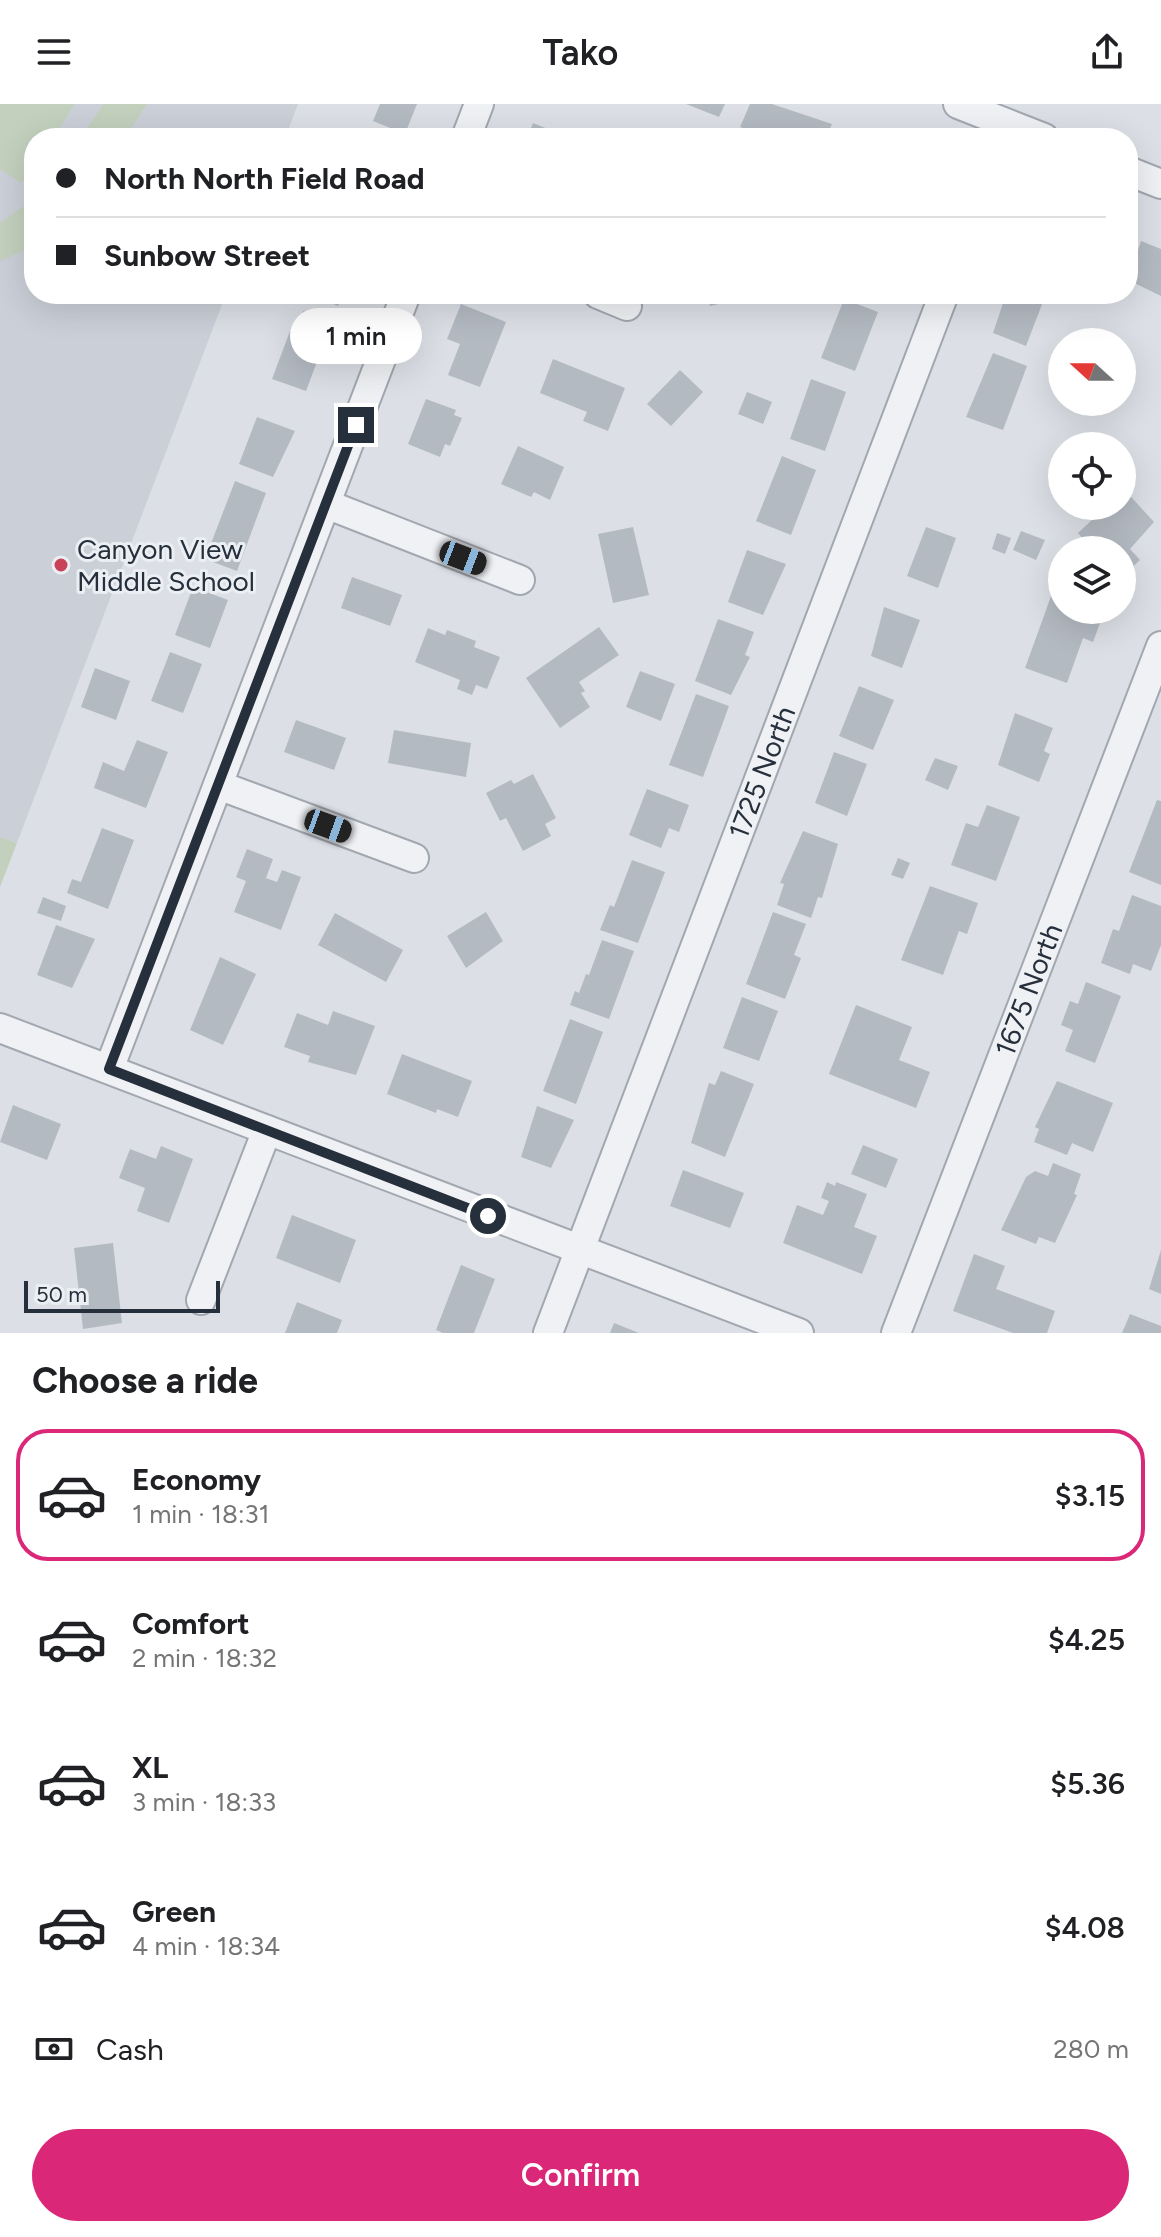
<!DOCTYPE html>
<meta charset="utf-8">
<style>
body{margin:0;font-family:Figtree,sans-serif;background:#f2f2f2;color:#202124;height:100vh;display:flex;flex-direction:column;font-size:30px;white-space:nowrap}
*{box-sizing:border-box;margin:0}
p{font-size:26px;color:#757577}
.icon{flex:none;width:44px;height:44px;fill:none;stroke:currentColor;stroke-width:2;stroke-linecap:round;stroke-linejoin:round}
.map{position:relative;height:1229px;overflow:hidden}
.panel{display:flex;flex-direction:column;background:#fff;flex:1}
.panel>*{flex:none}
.top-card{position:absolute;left:24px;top:24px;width:1114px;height:176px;border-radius:32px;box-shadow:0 8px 32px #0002;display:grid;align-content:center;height:176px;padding:0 32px;background:#fff}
.needle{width:52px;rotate:291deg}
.controls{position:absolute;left:1048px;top:224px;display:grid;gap:16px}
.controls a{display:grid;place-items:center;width:88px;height:88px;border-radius:50%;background:#fff;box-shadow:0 8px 32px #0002;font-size:40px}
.scale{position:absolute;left:24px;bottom:20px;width:196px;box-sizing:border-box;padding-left:8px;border:4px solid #262f3c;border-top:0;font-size:22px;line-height:28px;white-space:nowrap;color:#262f3c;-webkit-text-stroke:6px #ebeff4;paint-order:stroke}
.end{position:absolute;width:36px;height:36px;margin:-18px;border:10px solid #262f3c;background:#fff;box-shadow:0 0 0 4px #fff}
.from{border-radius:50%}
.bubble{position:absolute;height:56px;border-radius:28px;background:#fff;box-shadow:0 8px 32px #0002;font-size:26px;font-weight:600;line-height:56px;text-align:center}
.car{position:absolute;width:24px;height:48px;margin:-24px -12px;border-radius:10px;box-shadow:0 0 6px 2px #0007;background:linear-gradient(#222 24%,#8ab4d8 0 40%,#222 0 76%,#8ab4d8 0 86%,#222 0)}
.top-card b{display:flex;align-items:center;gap:28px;height:76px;font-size:30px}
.top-card b+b{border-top:2px solid #e0e0e0}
.top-card i{width:20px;height:20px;background:#202124}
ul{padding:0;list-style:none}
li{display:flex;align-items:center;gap:24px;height:132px;margin:0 16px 12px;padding:0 16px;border:4px solid transparent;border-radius:32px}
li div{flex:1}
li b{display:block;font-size:30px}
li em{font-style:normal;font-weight:600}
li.on{border-color:#db2777}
li>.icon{width:72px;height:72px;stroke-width:1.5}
h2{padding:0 32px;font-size:36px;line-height:96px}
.pay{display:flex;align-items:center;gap:20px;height:88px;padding:0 32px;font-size:30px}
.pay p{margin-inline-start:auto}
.primary-button{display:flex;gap:16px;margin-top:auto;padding:16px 32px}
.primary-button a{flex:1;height:92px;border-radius:48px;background:#db2777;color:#fff;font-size:32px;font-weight:600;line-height:92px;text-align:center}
header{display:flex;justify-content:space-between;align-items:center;height:104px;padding:0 32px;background:#fff;font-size:36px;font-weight:600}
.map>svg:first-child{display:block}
.built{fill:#cacfd8}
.green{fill:#c2d0bd}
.building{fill:#b4bac2}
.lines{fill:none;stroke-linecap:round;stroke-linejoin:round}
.minor-casing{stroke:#a2a7b0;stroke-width:32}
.minor{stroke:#eff1f4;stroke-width:28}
.route{stroke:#262f3c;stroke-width:10}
.poi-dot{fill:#ca425a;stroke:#ebeff4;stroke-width:3}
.labels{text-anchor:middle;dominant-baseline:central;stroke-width:6;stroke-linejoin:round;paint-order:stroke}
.poi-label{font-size:28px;fill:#262f3c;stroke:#ebeff4;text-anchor:start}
.street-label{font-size:28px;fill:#262f3c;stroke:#ebeff4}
</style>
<header><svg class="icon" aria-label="menu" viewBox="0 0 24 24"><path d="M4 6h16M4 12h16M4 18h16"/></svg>Tako<svg class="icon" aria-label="share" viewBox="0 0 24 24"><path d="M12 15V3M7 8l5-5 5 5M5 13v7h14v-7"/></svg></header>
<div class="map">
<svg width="1161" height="1229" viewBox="0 0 1161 1229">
<rect width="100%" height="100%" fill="#dce0e6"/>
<path class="built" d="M0,0H298L285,34H34V190H226L17,739L0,733Z"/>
<g class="green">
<path d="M0,0H75L52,34H34V60L21,79L0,65Z"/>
<path d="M104,0H147L124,34H80Z"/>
<path d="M34,95V142L0,157V119Z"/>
<path d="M0,733L17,739L0,783Z"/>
</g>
<g class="building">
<path d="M380,0H417L405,30L373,17Z"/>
<path d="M686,0H725L719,13Z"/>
<path d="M750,0H772L832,20L826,34H770L740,23Z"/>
<path d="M533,19L565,32L564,34H527Z"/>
<path d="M1141,137L1161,145V192L1128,176Z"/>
<path d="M309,190H343L338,202Z"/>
<path d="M707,190H742L743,194L710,202Z"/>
<path d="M1006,190H1046L1026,242L993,229Z"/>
<path d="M844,195L878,208L855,267L821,254Z"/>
<path d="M461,200L506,218L480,283L448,271L460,240L447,235Z"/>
<path d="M303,207L332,218L306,287L272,275L290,227L296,229Z"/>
<path d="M993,249L1027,262L1003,326L966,313Z"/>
<path d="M553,255L625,284L608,327L583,317L587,308L540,289Z"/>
<path d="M680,266L703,288L671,322L647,300Z"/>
<path d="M811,275L846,288L825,347L790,335Z"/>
<path d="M747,288L772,298L763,320L738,310Z"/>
<path d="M426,295L456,306L454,311L462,314L450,342L445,340L440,353L408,340Z"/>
<path d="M257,313L295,327L273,373L239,360Z"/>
<path d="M518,342L564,363L550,396L534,388L531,393L501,380Z"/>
<path d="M782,352L816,366L791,431L756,417Z"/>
<path d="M235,377L266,389L237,467L205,455Z"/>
<path d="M1122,383L1154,418L1130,445L1140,456L1122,473V446H1093L1078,429L1107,402H1122Z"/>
<path d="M633,423L649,491L613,499L598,430Z"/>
<path d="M926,423L956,434L938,484L907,472Z"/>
<path d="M1021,427L1045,436L1036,456L1013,446Z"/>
<path d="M997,429L1011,434L1005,450L992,445Z"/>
<path d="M747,446L786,460L763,511L728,498Z"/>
<path d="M352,473L402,491L390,522L341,504Z"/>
<path d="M193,483L228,496L210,544L175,531Z"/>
<path d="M1054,484L1062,487V506H1105L1093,538L1083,534L1067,579L1025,564Z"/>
<path d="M884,503L920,516L902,564L871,552Z"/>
<path d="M718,515L754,528L745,551L750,553L731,591L695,577Z"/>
<path d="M599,523L619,551L579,578L585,587L581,589L590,603L560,624L526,574Z"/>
<path d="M428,524L445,531L447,526L476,537L474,543L500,553L487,585L476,581L472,591L457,585L460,576L415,558Z"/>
<path d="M170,548L202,560L183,609L151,597Z"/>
<path d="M95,564L130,577L116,616L81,603Z"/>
<path d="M640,567L675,580L661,617L626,603Z"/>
<path d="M859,582L894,596L873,646L839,632Z"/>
<path d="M696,590L729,602L703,673L669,661Z"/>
<path d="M1015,609L1053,624L1044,647L1050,650L1039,678L998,661Z"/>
<path d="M296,616L346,634L334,666L284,648Z"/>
<path d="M394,626L471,639L466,673L388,659Z"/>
<path d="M137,636L168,648L146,704L94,684L103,658L124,667Z"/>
<path d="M834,648L867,660L847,712L815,699Z"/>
<path d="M935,654L958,662L948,686L925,676Z"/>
<path d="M533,670L556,714L545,720L551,732L523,747L506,714L500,717L486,689L511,676L514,680Z"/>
<path d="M647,685L689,701L679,728L669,724L661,744L629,731Z"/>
<path d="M1157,696L1161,697V781L1129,768Z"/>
<path d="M987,701L1020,713L996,777L951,761L966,719L978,723Z"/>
<path d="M102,724L134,736L108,805L67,789L72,775L81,778Z"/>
<path d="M803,727L838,740L822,794L818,793L811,814L777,801L784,780L780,779Z"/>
<path d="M247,745L273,755L266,774L277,778L282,766L301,773L281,826L234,808L246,777L236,773Z"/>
<path d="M898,754L910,759L903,775L891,771Z"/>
<path d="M632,756L665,768L638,839L600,826L610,801L614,803Z"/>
<path d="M930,782L978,799L967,830L959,827L943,871L901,856Z"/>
<path d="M1132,791L1161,802V841L1151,867L1133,860L1130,870L1101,859L1113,825L1119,827Z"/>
<path d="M43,793L66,802L61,817L37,809Z"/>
<path d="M486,808L503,837L466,864L447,832Z"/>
<path d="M773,808L806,820L794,851L801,854L785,895L746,880Z"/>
<path d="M335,809L403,846L386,878L318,841Z"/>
<path d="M56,821L95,835L72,884L37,871Z"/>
<path d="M602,836L634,847L609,915L570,901L575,887L579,889L586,870L589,871Z"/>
<path d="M220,853L256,870L223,941L190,926Z"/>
<path d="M1086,878L1121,892L1095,959L1065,947L1073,926L1061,921L1070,897L1078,900Z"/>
<path d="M742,893L778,907L759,957L723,944Z"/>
<path d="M856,901L912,923L899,956L930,968L916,1004L829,970Z"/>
<path d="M333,907L375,922L356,971L308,958L310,952L284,943L297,909L328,921Z"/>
<path d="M570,915L603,928L576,1000L543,987Z"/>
<path d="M402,950L472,977L458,1013L437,1005L436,1009L387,990Z"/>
<path d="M721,967L754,980L725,1053L691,1039L709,979L715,981Z"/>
<path d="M1057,977L1113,999L1093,1048L1072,1039L1067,1051L1034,1038L1039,1025L1035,1023Z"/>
<path d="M13,1001L61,1020L47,1056L0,1038Z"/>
<path d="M537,1002L574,1016L551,1064L521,1053Z"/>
<path d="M863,1041L898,1055L886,1084L851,1070Z"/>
<path d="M161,1042L193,1055L169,1119L137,1107L145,1084L119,1074L130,1045L156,1055Z"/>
<path d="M1053,1059L1081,1070L1074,1090L1077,1091L1055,1139L1039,1133L1036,1140L1001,1126L1026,1073L1035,1067L1048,1072Z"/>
<path d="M683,1066L744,1089L730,1124L670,1102Z"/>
<path d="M827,1078L835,1082L836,1078L867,1090L854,1123L877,1132L862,1170L783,1139L797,1101L823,1111L829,1097L821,1094Z"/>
<path d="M292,1111L356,1136L340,1179L276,1154Z"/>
<path d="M113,1139L122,1219L83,1225L74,1144Z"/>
<path d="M1161,1146V1190L1149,1185Z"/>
<path d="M974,1150L1005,1162L996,1185L1055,1207L1047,1229H1013L953,1207Z"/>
<path d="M461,1161L495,1175L474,1229H443L436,1226Z"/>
<path d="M297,1198L342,1216L337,1229H285Z"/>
<path d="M1130,1210L1161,1222V1229H1122Z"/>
<path d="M614,1219L639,1229H610Z"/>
</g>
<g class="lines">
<defs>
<g id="minor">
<path d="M958,0L1044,34"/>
<path d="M466,34L479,0"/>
<path d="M1128,67L1161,80"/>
<path d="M598,190L627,202"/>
<path d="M326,400L520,476"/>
<path d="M218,681L414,754"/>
<path d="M0,924L799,1229"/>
<path d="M109,965L406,190"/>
<path d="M201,1196L267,1026"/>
<path id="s1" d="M548,1229L944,190"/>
<path id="s2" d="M896,1229L1161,542"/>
</g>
</defs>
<use href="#minor" class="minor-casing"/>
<use href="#minor" class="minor"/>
</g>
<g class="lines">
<path class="route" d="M356,321L109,965L488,1112"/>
</g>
<circle class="poi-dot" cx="61" cy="461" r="8"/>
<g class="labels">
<g class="poi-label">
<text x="77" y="445">Canyon View<tspan x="77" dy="32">Middle School</tspan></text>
</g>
<g class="street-label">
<text stroke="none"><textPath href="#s1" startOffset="600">1725 North</textPath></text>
<text stroke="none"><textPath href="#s2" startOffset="368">1675 North</textPath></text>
</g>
</g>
</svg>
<div class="controls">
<a><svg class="needle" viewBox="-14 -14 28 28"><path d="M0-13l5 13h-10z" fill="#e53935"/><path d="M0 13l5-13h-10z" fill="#757577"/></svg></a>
<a><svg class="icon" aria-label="locate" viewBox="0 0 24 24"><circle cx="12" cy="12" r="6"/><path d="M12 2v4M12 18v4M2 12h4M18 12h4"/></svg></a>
<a><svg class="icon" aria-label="layers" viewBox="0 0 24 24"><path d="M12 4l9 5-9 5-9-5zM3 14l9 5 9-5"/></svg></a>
</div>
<div class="scale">50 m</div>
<i class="end from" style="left:488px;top:1112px"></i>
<i class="end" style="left:356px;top:321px"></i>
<div class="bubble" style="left:290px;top:204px;width:132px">1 min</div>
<i class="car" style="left:463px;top:454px;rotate:111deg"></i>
<i class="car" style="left:328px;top:722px;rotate:110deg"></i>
<div class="top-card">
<b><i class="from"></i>North North Field Road</b>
<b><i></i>Sunbow Street</b>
</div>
</div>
<section class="panel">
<h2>Choose a ride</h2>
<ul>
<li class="on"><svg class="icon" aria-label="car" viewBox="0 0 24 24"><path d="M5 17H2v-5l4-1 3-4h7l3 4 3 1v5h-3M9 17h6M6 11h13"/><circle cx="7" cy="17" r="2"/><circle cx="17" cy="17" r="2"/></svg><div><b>Economy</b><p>1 min · 18:31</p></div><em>$3.15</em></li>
<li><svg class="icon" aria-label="car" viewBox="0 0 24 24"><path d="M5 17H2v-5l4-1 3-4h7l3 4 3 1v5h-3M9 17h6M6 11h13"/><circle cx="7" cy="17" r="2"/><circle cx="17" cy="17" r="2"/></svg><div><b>Comfort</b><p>2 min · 18:32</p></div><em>$4.25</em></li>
<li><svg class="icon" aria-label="car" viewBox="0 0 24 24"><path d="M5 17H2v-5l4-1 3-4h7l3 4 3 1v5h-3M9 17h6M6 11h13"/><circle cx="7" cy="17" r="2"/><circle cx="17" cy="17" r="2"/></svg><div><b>XL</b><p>3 min · 18:33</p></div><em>$5.36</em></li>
<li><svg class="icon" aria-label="car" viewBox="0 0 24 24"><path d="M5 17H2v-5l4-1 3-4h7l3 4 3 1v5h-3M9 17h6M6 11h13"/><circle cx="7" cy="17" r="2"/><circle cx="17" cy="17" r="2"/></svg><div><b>Green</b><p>4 min · 18:34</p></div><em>$4.08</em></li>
</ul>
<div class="pay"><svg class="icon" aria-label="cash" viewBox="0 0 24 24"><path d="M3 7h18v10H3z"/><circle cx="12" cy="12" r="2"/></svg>Cash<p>280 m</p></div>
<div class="primary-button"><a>Confirm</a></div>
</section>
